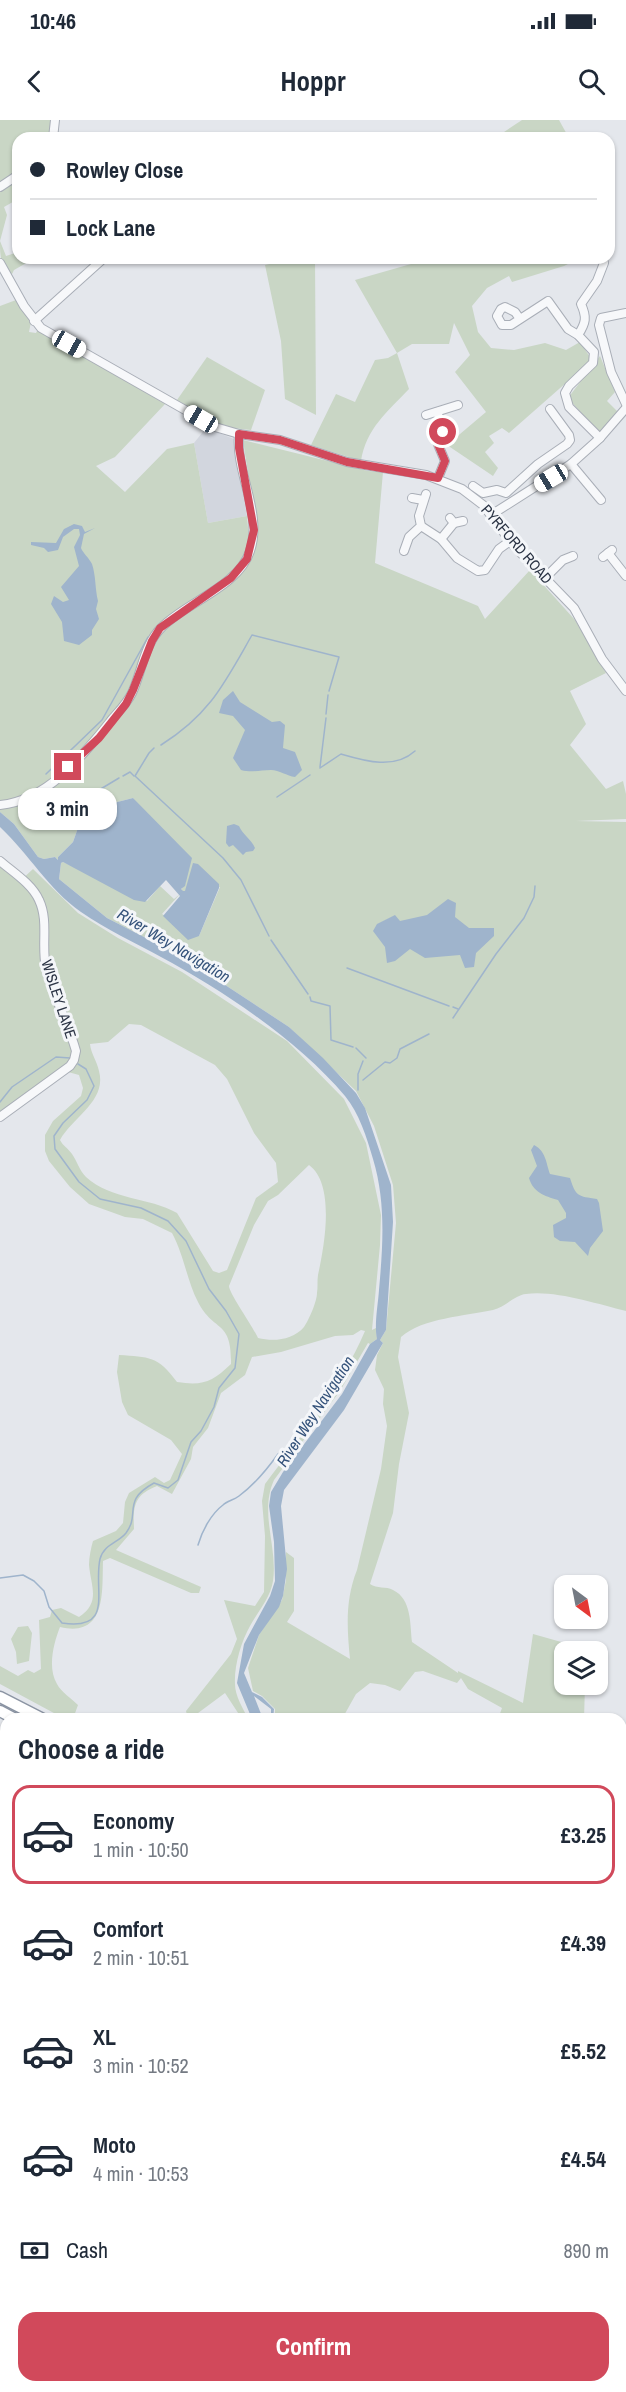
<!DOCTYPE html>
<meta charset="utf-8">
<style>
body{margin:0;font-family:"Archivo Narrow",sans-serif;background:#f6f6f7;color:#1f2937;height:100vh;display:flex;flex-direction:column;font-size:22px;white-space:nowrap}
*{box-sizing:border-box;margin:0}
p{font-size:20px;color:#747a83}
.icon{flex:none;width:33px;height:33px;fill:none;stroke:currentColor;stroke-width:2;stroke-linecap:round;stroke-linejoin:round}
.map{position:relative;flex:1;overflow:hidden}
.sheet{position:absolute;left:0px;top:1593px;width:627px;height:680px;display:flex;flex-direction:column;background:#fff;border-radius:18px 18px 0 0;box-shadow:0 2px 4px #0004}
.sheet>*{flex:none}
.banner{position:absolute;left:12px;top:12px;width:603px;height:132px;border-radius:18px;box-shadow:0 2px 4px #0004;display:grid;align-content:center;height:132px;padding:0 18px;background:#fff}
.needle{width:39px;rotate:148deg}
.fabs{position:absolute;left:554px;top:1455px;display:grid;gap:12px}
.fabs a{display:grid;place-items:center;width:54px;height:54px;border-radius:12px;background:#fff;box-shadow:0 2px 4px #0004;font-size:30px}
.end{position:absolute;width:27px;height:27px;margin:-14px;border:8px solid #d1495b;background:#fff;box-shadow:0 0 0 3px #fff}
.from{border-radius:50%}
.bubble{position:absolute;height:42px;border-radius:18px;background:#fff;box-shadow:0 2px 4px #0004;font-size:20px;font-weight:800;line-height:42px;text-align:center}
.car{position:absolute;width:18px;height:36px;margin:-18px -9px;border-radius:8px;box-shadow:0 0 4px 2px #0007;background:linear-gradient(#fff 24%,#345 0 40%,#fff 0 76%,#345 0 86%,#fff 0)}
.banner b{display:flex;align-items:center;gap:21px;height:57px;font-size:22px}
.banner b+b{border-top:2px solid #e0e1e3}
.banner i{width:15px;height:15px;background:#1f2937}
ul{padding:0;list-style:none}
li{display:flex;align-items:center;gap:18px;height:99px;margin:0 12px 9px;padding:0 6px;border:3px solid transparent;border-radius:18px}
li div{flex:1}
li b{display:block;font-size:22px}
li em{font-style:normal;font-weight:800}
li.active{border-color:#d1495b}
li>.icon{width:54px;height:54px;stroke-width:1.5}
h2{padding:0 18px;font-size:27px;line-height:72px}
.pay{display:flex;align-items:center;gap:15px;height:66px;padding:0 18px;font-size:22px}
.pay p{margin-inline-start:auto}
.action{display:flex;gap:12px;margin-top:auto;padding:12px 18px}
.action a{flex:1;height:69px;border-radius:18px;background:#d1495b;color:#fff;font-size:24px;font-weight:800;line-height:69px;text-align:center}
.status{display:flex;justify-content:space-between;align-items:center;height:42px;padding:0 30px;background:#fff;direction:ltr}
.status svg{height:16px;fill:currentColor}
header{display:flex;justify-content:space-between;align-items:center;height:78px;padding:0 18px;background:#fff;font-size:27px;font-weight:800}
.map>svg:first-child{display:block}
.built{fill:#d2d6de}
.green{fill:#c9d6c5;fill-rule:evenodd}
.water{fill:#9fb4cc}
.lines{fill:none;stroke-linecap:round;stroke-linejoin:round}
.stream{stroke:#9fb4cc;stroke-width:1.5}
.minor-casing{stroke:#a9aeb7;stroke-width:10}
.major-casing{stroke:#a3abb8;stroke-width:11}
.highway-casing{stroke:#8b94a3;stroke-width:13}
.minor{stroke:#f7f8fa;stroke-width:8}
.major{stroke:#fff;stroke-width:9}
.highway{stroke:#fff;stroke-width:10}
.route{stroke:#d1495b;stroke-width:8}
.labels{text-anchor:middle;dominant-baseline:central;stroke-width:6;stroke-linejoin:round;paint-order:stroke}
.street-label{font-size:15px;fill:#2b3445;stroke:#f4f6f9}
.water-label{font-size:16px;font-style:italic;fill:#34527a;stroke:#f4f6f9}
</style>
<div class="status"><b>10:46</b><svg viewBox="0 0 49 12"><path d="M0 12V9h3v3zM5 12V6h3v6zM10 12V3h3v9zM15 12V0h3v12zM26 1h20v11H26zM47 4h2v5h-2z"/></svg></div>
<header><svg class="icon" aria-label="back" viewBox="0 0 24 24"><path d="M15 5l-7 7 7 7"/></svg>Hoppr<svg class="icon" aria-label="search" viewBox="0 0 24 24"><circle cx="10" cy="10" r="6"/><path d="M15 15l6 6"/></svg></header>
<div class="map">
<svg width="626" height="2272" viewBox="0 0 626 2272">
<rect width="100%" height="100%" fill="#e4e7ec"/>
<g class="built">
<path d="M206,308L234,319L247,396L208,403L194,323Z"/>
<path d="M166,2266H251V2267L247,2272H158Z"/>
</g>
<g class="green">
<path d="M0,0H53L51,18H18V53L0,64Z"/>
<path d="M522,0H559L569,18H495Z"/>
<path d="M18,57V79L4,87L7,95L0,121V70Z"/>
<path d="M0,121L6,136L18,132V138H35L14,150L11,156C0,148 0,133 0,121Z"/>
<path d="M297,138H315L316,295L285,279L281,221L265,145Z"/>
<path d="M432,138H580L564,146L512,162L509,156L487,168L472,186L478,212L491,228L514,230L545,223L566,230L580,222L592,240L509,313L502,308L489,316L494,323L485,332L498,348L493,356L447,325L486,292L455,252L470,235L454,203L449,224H412L397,233L409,269C387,292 366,309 361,341L311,325L336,274L355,282L375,240L388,238L397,233L355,160Z"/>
<path d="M16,180L31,202L29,212L36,213L38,209L165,284L115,337L96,346L125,372L167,329L194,323L208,403L247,396L249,420L241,448L185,485L162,503L131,571L97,617L54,657L25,676L0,682V186Z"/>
<path d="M600,236L615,272L607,281L618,292L600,314L568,278Z"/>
<path d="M207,237L265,270L251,310L223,307L177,280Z"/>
<path d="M243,320L368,351L383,352L375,443L478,486L485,499L530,450L575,500L606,553L570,571L586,604L570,625L606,669L623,661L626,674V699L576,701L626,702V1191C597,1184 555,1170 526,1174C515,1175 505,1187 493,1190C466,1196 422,1198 401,1217L398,1237L409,1293L399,1344L393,1393L370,1464C377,1469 386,1466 393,1470C412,1479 410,1505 412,1522L458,1553V1551L523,1583L533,1514L586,1529V1531L564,1532V1564L585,1565L584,1599H498L502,1588L468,1569L461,1558L457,1563L423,1551L415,1552L400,1571L385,1565L370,1563L356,1574L342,1599H275V1589L262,1576L253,1571L248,1548L259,1515L282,1480L286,1460V1432L294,1438V1491L287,1502L350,1539C347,1508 345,1480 357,1450L381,1349L387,1306L383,1284L384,1269L375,1250L377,1235L383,1223L380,1220L386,1210L396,1103L393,1065L374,1006L356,971L289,907L181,836L107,798L59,759L61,743L63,742L147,781L160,766L174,779L180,774L162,794L199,816L220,767L184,772L181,770L186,762L133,678L90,689L84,707L79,705L73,722L58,737V740L55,737L44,739L38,737L14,704L0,692V687L38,675L113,601L163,508L227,464L252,433L257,414Z"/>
<path d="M0,747L19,762L33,749L78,793L118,818L182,852L287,921L344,979L366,1023L381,1095L380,1125L372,1210L376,1208L377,1219L370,1224L368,1223L340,1271L274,1360C259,1393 278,1427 273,1461C270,1479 258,1491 250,1506C241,1522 234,1546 235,1564C235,1576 243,1588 248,1599H242L225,1573L190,1599H188L186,1591L231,1534L237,1519L224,1480L255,1486L264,1472L265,1416L262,1381L265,1364C301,1316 341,1267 365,1211L361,1210L353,1215L335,1216L281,1232L252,1237L245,1255L221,1273L208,1308L193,1327L191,1339L172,1374L157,1366C134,1375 133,1386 134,1409L116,1430L201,1467L199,1473H191L110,1438L103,1441C102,1471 107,1518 60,1507C54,1522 47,1548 57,1564C61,1572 72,1579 78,1585L74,1596L79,1599H65L0,1564V1546L18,1556L28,1550L34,1553L41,1549L39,1500L50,1497L52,1490L61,1488L79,1497C101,1482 91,1467 89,1445C89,1437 91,1428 93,1421L116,1411L123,1403L125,1382L129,1373L155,1357L164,1363L170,1360L182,1334L171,1320L128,1295L122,1282L117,1252L119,1235C149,1237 158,1236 177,1262C203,1266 212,1262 231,1244C232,1199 214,1213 198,1182C187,1161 184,1135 172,1113L143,1099L125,1097L89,1084L70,1067L49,1041L45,1031V1015L53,1001L81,976L83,968L79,955L68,952L0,995ZM129,904L141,905L215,945L227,959L254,1013L276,1043L278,1062L256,1078L227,1150L219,1153L213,1151L177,1093C149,1077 111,1080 86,1057C79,1050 77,1041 72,1034C68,1028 63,1026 60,1020C73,997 107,981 99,951C97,941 91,934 90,924L108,922ZM309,1045C336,1065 324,1127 318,1155C317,1161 318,1167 317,1173C317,1181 309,1200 304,1207C293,1220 274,1222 258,1218C252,1205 229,1173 229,1166L254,1105L268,1081L278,1075Z"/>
<path d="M28,1506L32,1513L29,1541L17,1544L16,1532L11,1519L18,1507Z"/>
<path d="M0,1647L6,1658V1735L0,1726Z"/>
<path d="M626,1656V1957L621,1961V1696L624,1659Z"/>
<path d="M621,2229L626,2237V2272H490L497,2266H621Z"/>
</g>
<g class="water">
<path d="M74,404L82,406L85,412L95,408L84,414L81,428C83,433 89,438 92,444C96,456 95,469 98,481L96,489L99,499L92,510V515L79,525L64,521L62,502L51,484L54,476L63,482L69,480L61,467L79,446L74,427L80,415L79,409H74L63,417L58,430L48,432L44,428L31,425V422L56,423L64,409Z"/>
<path d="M233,571L240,582L272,602L280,601L285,605L283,628L295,632L302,650L295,657C287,656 279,650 271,650C260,650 252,653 241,650L233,638L245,610L233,596L219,593L223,580Z"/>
<path d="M133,678L192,738L185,766L181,769L183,771H185L193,743L198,744L219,764V768L199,816L188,820L163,796L180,776L166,760L145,782L134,780L63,742L61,743L59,759L107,798L181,836L289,907L323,938L356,973L365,988L391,1065L393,1102L386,1210L380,1220L383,1223L344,1290L284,1370L281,1386L287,1449L283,1476L279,1487L259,1515L244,1553L252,1572L262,1577L274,1589L273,1599H271V1589L254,1576L263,1599H252L237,1563L244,1524L270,1476L275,1461L274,1422L269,1386L271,1372L283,1352L342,1274L370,1224L377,1219C374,1205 378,1185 379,1170C383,1125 386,1082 373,1039C367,1018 359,993 345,976C299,921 224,871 161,837C134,822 107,810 81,792C48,769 29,734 0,707V692L14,704L38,737L44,739L55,737L58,740V737L73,722L79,705L84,706L90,689Z"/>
<path d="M234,704L239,706C243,715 251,719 255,728L253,731L246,732L243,735L233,725L229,727L226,723L227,706Z"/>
<path d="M448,779L456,783L455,797L469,808H494V816L476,833L474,847L465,848L460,835L425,838L410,829L395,841L387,843L385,827L373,811L377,804L395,795L400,801L427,795Z"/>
<path d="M534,1025C546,1031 546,1043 550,1054L570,1058C576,1077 578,1076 597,1079L599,1083L603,1111L590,1128L588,1136L575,1122L560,1121L554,1117L553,1105L566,1098V1093L558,1080C544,1076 533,1072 529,1058L537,1046L531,1030Z"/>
</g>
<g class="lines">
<g class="stream">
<path d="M326,594L328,575"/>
<path d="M161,625C210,594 224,564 252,515L339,537L329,571"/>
<path d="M154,628L149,633L135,656L223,738L241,760L269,816"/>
<path d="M320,647L326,598"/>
<path d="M320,648L341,634C365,641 394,650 415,631"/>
<path d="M46,654L102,600L148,517"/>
<path d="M123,656L130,652L134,656"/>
<path d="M53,668L73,681L89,676L119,658"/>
<path d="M277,677L310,655"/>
<path d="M271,820L308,874"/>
<path d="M347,848L449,886"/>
<path d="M310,877L311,881L330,886L331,920L353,927"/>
<path d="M453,887L458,889"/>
<path d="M453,898L496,834L524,798L534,777L535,766"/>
<path d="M356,928L366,938"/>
<path d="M363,960L385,942L390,943L397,938L400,929L429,914"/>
<path d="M358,970V954L363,941"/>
<path d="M0,982L12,967L56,937L70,938"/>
<path d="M198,1425C202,1411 211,1394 223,1385C227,1381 234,1380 239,1376C254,1365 268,1348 278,1334"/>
<path d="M0,1458L23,1455L34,1461L44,1471L49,1487L62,1503C115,1511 93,1470 100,1439C104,1424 118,1423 126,1413C141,1393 121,1381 154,1363L168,1368L178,1360L191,1322L201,1311L214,1287L219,1268L235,1248L239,1214L226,1191L209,1169L186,1121L168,1101L141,1088L100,1079L79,1062L55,1029L54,1016L63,1003L87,980L94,966L86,949L78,944"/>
</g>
<defs>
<g id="minor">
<path d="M53,18L55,0"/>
<path d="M0,67L18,55"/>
<path d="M0,143L24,186L41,208L215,307L239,314L280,320L347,342L426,355L462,369L483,385L514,426L574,488L602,539L626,571"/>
<path d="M626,193L601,198L599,205L611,252L626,284"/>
<path d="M520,199L515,192L505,187L501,189L497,196L502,205H511L548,181L568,209L578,215L594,232L593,243L569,266L565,273L569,287L600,318"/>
<path d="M34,201L104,138"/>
<path d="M578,215C586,203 587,197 581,184L597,161L604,143"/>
<path d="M437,292L443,308L437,322L445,341L438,358"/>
<path d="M426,295L458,285"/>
<path d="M571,344L601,380"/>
<path d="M473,366L483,373L497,370L506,373L538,344L567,324L570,320L569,315L550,289"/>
<path d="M412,378L423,380"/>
<path d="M491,395L571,344L600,318L626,288"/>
<path d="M450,398L454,403L463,401"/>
<path d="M421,406L441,419L457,438L478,451L485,450L499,429L510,421"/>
<path d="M441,419L454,403"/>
<path d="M404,431L409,417L421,406L419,396L426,374"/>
<path d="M608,433L626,456"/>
<path d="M603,437L612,430"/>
<path d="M545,458L563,440L573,436"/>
<path d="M0,685C49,680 84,634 113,598C120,590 127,583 132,573C142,552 144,524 162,507C187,482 239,466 250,431C263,393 235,352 239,314"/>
<path d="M0,741C13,752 32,764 39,780C49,801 41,825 46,848C53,876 68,902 76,931L74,940L70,946L0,997"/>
<path d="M0,1793L6,1790"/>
<path d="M0,1837L6,1844"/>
<path d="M0,1904L6,1903"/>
<path d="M0,1936L2,1935"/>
<path d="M0,1949L6,1964"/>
<path d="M0,2000L6,1993"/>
<path d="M621,2025L626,2016"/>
<path d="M0,2098L6,2093"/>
<path d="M0,2119L6,2126"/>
<path d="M1,2224L6,2227"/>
<path d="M341,2266L346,2272"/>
<path d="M19,2272L44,2266"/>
<path d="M149,2272L153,2266"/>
<path d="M396,2272L402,2266"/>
</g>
<g id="major">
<path d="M621,1970L626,1966"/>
<path d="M257,2272L261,2266"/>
</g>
<g id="highway">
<path d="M0,1577L43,1599"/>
<path d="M0,1591L15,1599"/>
<path d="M621,2182L626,2190"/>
<path d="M621,2208L626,2216"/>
</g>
</defs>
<use href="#minor" class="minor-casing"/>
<use href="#major" class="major-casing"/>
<use href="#highway" class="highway-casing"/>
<use href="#minor" class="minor"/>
<use href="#major" class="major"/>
<use href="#highway" class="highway"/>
</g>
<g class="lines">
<path class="route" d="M68,647L99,618L126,584L133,570L152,521L160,508L231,458L247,439L254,410L239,328V314L280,320L347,342L438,358L445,341L437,322L443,312"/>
</g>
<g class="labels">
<g class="street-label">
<text transform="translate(517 424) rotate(49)">PYRFORD ROAD</text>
<text transform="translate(59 879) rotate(72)">WISLEY LANE</text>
</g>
<g class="water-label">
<text transform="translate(174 825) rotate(31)">River Wey Navigation</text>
<text transform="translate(315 1291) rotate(-57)">River Wey Navigation</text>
</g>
</g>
</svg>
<div class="fabs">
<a><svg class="needle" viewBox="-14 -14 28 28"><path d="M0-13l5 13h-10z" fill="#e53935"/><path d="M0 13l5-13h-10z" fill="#747a83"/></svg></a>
<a><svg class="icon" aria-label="layers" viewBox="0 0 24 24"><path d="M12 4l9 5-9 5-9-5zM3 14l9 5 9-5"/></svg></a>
</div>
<i class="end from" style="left:443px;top:312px"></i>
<i class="end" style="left:68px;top:647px"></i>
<div class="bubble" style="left:18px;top:668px;width:99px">3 min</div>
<i class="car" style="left:69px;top:224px;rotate:119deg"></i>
<i class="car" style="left:201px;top:299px;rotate:300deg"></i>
<i class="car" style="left:551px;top:358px;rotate:239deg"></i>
<div class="banner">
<b><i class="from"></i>Rowley Close</b>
<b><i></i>Lock Lane</b>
</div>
<section class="sheet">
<h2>Choose a ride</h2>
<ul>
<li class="active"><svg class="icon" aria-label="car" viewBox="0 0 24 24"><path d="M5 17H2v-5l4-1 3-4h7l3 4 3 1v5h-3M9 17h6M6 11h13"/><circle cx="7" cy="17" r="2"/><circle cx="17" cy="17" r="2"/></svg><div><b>Economy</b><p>1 min · 10:50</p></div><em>£3.25</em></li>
<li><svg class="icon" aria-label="car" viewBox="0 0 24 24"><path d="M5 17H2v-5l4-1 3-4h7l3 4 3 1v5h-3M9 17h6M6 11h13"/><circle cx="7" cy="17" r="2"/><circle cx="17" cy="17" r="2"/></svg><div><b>Comfort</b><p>2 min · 10:51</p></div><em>£4.39</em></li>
<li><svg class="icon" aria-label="car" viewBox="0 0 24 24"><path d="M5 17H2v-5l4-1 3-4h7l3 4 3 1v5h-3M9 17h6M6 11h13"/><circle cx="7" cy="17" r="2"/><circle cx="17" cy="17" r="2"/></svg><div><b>XL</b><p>3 min · 10:52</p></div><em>£5.52</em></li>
<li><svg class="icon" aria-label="car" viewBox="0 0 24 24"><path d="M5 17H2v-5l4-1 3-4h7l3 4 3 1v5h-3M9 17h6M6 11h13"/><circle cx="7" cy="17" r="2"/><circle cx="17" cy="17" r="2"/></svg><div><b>Moto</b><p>4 min · 10:53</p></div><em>£4.54</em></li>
</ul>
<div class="pay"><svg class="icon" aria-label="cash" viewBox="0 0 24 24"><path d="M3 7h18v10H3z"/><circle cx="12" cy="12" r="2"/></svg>Cash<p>890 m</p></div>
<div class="action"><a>Confirm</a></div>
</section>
</div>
